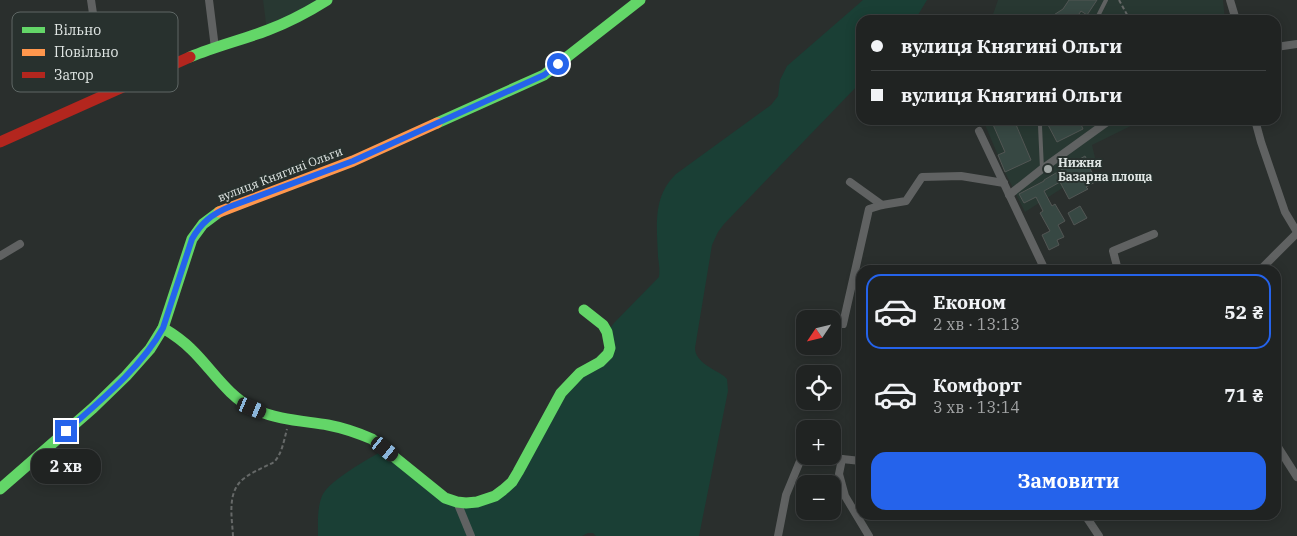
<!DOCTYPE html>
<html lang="uk">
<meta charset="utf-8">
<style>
body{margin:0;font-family:"IBM Plex Serif",serif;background:#282b2a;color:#f1f3f6;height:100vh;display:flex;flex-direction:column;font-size:19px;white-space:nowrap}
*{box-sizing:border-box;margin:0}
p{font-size:16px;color:#a2a4a5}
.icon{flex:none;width:28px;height:28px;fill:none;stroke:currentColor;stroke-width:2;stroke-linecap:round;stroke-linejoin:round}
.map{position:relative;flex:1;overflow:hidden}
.drawer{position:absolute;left:856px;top:265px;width:425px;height:255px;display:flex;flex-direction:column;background:#202322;border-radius:15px;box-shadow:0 2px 12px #0003,0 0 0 1px #3d4040}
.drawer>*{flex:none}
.top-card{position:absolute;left:856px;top:15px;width:425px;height:110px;border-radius:15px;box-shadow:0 2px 12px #0003,0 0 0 1px #3d4040;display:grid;align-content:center;height:110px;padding:0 15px;background:#202322}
.needle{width:32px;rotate:235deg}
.tools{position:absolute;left:796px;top:310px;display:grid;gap:10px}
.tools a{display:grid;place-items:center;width:45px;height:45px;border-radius:10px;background:#202322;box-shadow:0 2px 12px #0003,0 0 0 1px #3d4040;font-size:25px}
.end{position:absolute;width:22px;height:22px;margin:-11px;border:6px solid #2563eb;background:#fff;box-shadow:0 0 0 2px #fff}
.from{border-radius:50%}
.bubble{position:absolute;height:35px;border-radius:15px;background:#202322;box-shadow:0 2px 12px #0003,0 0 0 1px #3d4040;font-size:16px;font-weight:700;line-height:35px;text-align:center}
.car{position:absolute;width:15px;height:30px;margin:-15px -8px;border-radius:6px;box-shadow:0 0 4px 1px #0007;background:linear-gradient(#222 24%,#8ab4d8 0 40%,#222 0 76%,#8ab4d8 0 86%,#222 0)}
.top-card b{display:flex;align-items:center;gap:18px;height:48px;font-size:19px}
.top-card b+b{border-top:1px solid #3d4040}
.top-card i{width:12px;height:12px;background:#f1f3f6}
ul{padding:9px 0 0;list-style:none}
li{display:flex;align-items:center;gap:15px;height:75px;margin:0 10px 8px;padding:0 5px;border:2px solid transparent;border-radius:15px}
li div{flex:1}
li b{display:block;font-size:19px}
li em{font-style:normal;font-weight:700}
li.on{border-color:#2563eb}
li>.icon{width:45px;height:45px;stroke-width:1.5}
.cta{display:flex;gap:10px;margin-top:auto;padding:10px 15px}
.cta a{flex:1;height:58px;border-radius:15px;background:#2563eb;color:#fff;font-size:20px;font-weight:700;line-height:58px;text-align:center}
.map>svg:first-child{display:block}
.built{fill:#283832}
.green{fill:#1a3f35}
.building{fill:#374843;stroke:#525654}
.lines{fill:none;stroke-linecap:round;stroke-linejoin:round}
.path{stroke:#666968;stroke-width:2;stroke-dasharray:4 2.5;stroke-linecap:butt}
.lane{stroke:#606262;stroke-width:4}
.street{stroke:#606262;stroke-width:8}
.fast{stroke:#63d668;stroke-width:11}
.slow{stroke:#ff974d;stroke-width:11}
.jam{stroke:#b3261e;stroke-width:11}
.route{stroke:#2563eb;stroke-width:6}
.poi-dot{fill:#a0a6a4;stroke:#28312e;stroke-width:2}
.labels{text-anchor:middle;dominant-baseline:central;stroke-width:4;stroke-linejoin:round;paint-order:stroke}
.poi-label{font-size:12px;font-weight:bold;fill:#e0e6e4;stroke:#28312e;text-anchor:start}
.street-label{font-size:12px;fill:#e0e6e4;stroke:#28312e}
.key{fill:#28312e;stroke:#5f6765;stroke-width:1}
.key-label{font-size:14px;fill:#e0e6e4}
</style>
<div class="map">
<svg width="1297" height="536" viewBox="0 0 1297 536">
<rect width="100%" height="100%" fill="#2a2f2d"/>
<g class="built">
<path d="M263,0H327L267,31Z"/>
<path d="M998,0H1223L1225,20H991Z"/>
<path d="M983,120H1143L1092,145L1097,166L1025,212L1005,172Z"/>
</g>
<path class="green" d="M863,0H927L915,20H861V82L724,224L718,232L712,245L695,348C695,362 714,369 724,376L727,379L728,391L699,536H596L593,533H588L582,536H318C318,524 317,508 322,496C329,480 369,459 385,449L457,502L503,490L561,393L604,359L607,332L614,323L659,277C660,270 659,264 658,257C657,227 652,197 676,174L771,105L778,96L780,80L787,66Z"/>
<g class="building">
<path d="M1069,0H1097L1087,15L1081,11L1075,20H1046L1063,9Z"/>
<path d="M991,120H1014L1031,160L1005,172L998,155L1005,152Z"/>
<path d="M1053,120H1079L1083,129L1057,142L1047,123Z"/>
<path d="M1085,156L1090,166L1089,167L1097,181L1086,187L1088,189L1069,199L1060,182L1044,191L1052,206L1055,204L1065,221L1058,225L1064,237L1057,240L1059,245L1049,250L1042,235L1050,231L1040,213L1043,211L1036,197L1024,203L1019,194L1044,181V180Z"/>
<path d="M1080,206L1087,218L1074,225L1068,213Z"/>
</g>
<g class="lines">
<g class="path">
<path d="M1119,0L1130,20"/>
<path d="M233,536C232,516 226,490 246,477C254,471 265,467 274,462C282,454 284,440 287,429"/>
</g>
<g class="lane">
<path d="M1096,20L1106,0"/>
<path d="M1042,169L1040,126L1043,120"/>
</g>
<g class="street">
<path d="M91,0L105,95"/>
<path d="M209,0L215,48"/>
<path d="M1230,0L1236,20"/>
<path d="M1276,47L1297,44"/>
<path d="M1255,120L1261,142L1285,212L1297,232"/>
<path d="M979,131L1045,270"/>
<path d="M850,182L882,205"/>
<path d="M1009,195L1042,169L1110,120"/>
<path d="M0,256L20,244"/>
<path d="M1118,270L1113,251L1154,234"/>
<path d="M1260,270L1297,233"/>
<path d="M843,324L869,209L882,205L906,201L922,177L961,176L1004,183"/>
<path d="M1276,444L1297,477"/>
<path d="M832,456L842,459L861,461"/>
<path d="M842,459L839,474L845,496L869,536"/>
<path d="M457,502L471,536"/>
<path d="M1085,515L1099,536"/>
<path d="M778,536L786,495L805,449"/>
</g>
<g class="fast">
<path d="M190,57C216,46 242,40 268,30C289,22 308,12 327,0"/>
<path d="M437,123L544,75L640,0"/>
<path d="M163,328C173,334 182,340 191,349C211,368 228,397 254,409C277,420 304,421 328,425C344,428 358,433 372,439L445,498L457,502L466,503L477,502L495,496L503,490L512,482L518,472L561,393L580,373L600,362L608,354L610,348L607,332L603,325L584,310"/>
<path d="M0,489L93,408L126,376L150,349L163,328L192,239L203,224L219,212"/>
</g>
<path class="slow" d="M219,212L353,161L437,123"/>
<path class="jam" d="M0,142L190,57"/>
</g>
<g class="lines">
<path class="route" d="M66,431C100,401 141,368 163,328L192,239C201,223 212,214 229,207L353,161L544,75L558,64"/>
</g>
<circle class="poi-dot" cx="1048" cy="169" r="5"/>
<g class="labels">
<g class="poi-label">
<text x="1058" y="162">Нижня<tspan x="1058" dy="14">Базарна площа</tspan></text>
</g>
<g class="street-label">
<text transform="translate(280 174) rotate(-21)">вулиця Княгині Ольги</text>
</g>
</g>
<rect x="12" y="12" width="166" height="80" rx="8" class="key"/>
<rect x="22" y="27" width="23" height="6" fill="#63d668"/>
<rect x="22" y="49" width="23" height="7" fill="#ff974d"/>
<rect x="22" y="72" width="23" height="6" fill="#b3261e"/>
<g class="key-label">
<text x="54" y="35">Вільно</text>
<text x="54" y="57">Повільно</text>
<text x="54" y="80">Затор</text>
</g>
</svg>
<div class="tools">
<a><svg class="needle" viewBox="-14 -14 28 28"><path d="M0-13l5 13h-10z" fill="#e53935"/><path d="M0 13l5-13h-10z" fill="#a2a4a5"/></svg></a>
<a><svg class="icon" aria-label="locate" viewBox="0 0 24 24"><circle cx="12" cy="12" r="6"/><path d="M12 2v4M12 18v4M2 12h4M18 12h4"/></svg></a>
<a>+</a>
<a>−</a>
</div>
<i class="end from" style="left:558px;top:64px"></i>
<i class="end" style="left:66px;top:431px"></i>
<div class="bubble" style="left:31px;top:449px;width:70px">2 хв</div>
<i class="car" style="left:252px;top:408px;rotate:112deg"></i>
<i class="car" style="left:385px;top:449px;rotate:129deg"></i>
<div class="top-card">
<b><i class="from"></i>вулиця Княгині Ольги</b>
<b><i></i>вулиця Княгині Ольги</b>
</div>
<section class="drawer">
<ul>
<li class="on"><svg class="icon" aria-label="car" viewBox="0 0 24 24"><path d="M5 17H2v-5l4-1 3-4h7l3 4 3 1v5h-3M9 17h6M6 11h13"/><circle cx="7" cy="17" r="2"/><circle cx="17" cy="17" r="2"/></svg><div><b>Економ</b><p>2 хв · 13:13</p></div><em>52 ₴</em></li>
<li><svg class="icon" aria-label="car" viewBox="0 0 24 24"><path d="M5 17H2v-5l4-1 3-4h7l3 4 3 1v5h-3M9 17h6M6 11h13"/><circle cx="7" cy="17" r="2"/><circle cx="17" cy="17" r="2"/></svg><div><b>Комфорт</b><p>3 хв · 13:14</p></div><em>71 ₴</em></li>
</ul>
<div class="cta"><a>Замовити</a></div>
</section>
</div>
